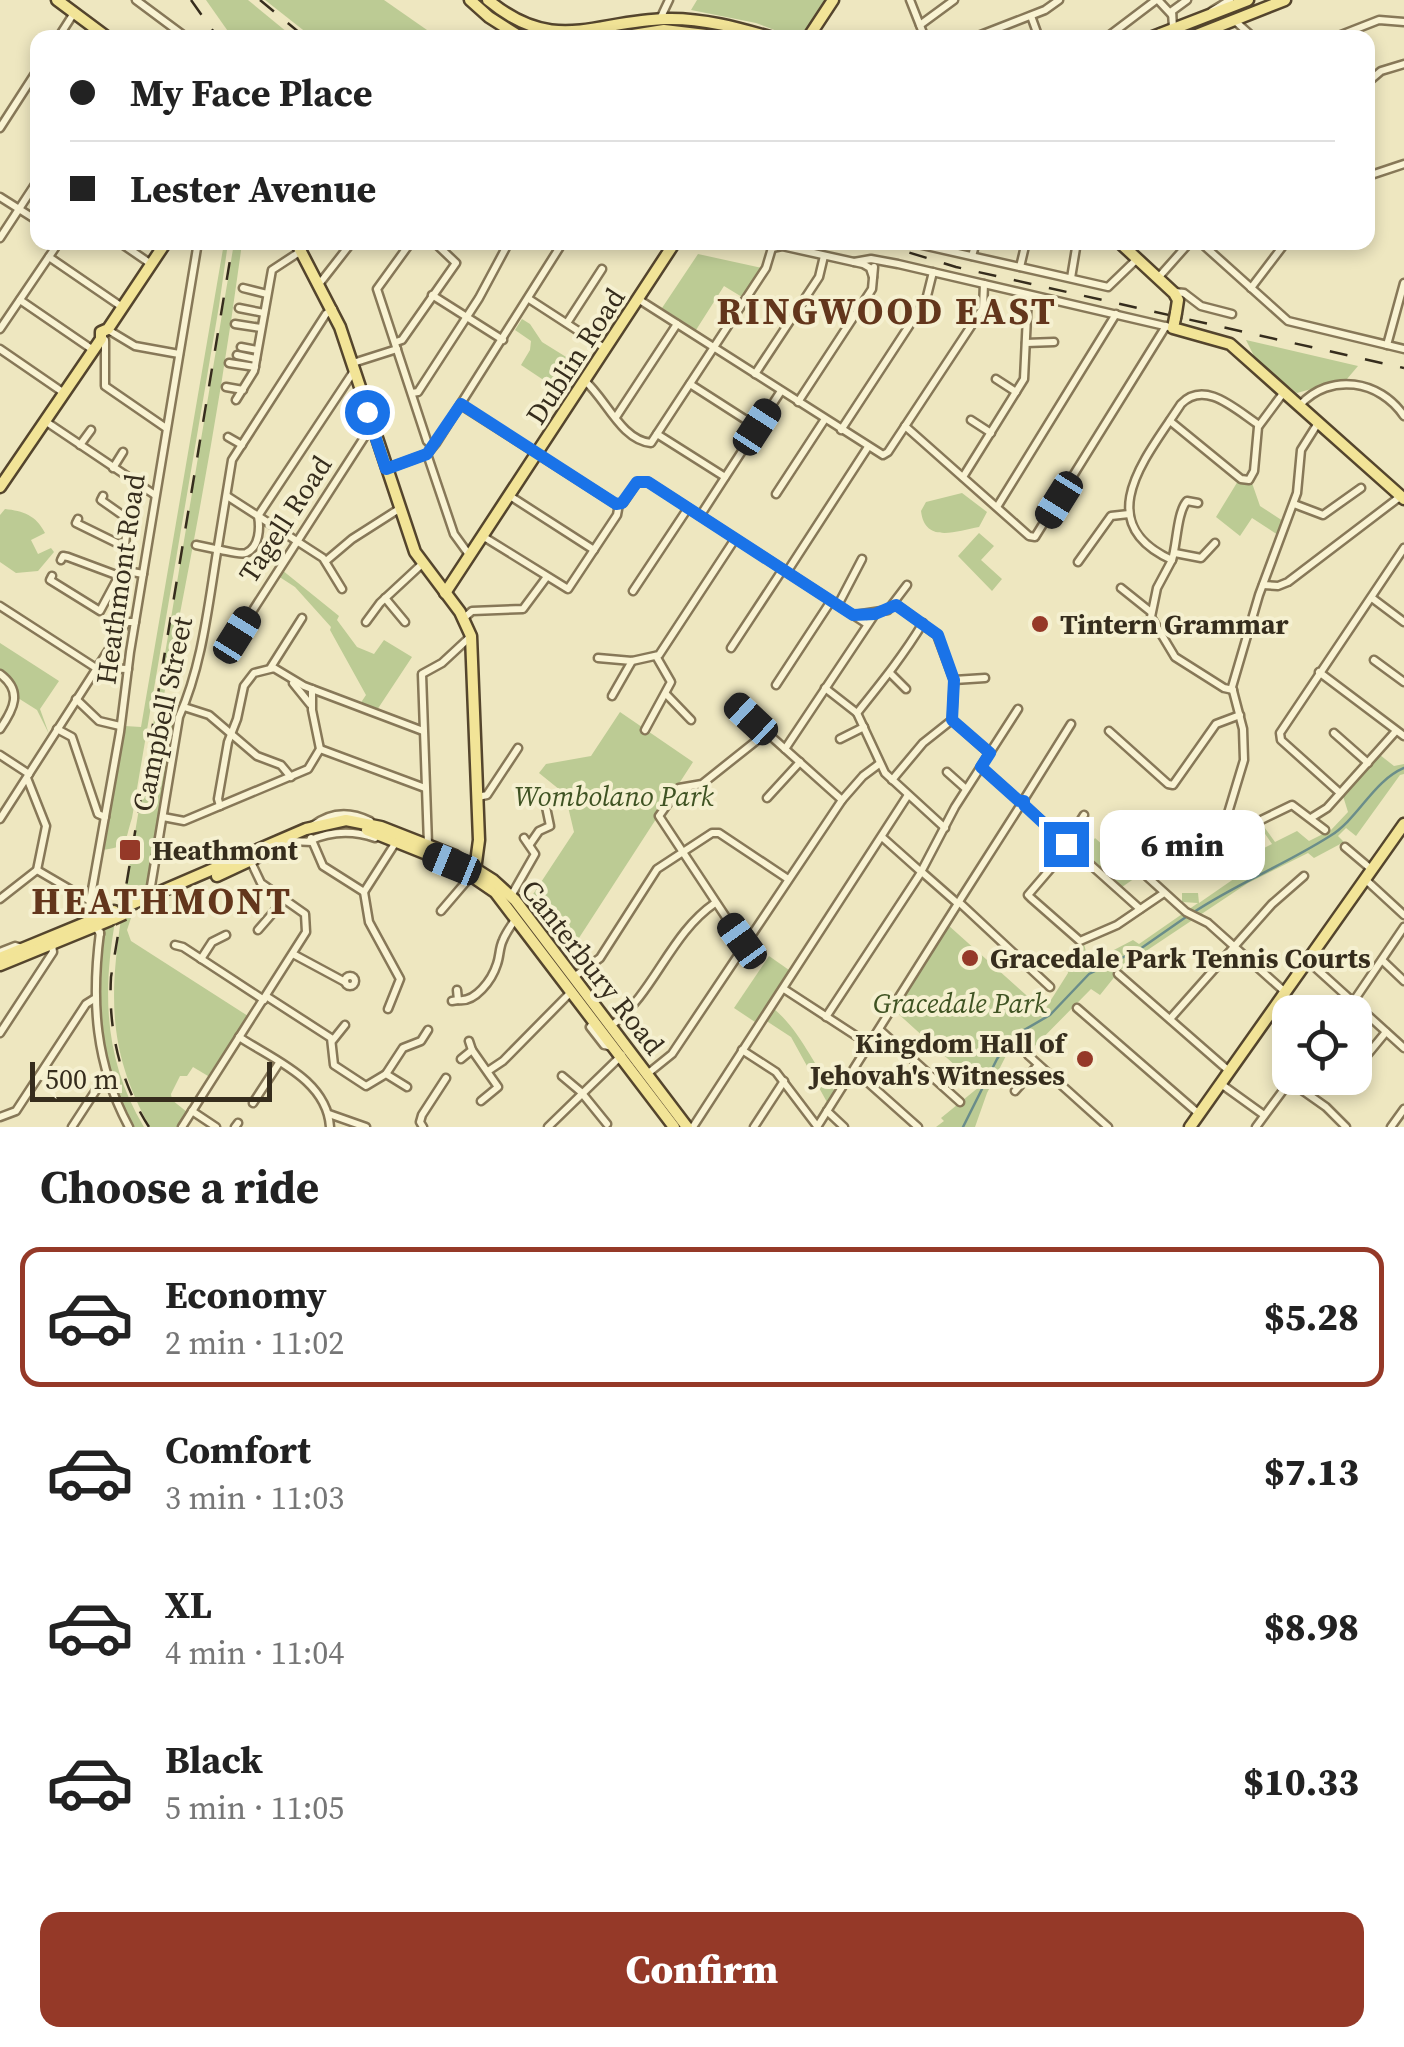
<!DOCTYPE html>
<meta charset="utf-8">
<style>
body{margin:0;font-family:"Source Serif 4",serif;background:#f6f6f6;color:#222;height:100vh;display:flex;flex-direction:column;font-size:38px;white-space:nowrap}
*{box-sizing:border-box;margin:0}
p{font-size:32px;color:#767676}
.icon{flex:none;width:55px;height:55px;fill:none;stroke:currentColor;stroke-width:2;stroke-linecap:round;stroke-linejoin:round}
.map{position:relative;height:1127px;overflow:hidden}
.side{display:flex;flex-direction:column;background:#fff;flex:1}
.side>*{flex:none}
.hud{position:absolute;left:30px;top:30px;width:1345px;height:220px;border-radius:20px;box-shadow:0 5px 15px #0003;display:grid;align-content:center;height:220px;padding:0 40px;background:#fff}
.fabs{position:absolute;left:1272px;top:995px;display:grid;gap:20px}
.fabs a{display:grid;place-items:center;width:100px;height:100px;border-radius:20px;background:#fff;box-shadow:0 5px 15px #0003;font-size:50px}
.scale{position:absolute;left:30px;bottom:25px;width:242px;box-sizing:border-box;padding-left:10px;border:5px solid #362d1d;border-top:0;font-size:28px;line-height:35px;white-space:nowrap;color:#362d1d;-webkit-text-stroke:8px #f5f0d0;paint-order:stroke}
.end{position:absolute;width:45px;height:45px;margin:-22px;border:12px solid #1a73e8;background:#fff;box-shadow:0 0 0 5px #fff}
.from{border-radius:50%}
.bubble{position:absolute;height:70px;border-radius:20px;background:#fff;box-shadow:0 5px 15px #0003;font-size:32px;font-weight:800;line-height:70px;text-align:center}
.car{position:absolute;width:30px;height:60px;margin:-30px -15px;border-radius:12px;box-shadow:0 0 8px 2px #0007;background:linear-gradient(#222 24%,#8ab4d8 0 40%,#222 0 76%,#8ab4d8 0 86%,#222 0)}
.hud b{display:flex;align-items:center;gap:35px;height:95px;font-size:38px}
.hud b+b{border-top:2px solid #e0e0e0}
.hud i{width:25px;height:25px;background:#222}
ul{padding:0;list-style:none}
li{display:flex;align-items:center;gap:30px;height:140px;margin:0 20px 15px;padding:0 20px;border:5px solid transparent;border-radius:20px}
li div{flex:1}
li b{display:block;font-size:38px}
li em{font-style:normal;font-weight:800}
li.active{border-color:#953928}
li>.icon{width:90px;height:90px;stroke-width:1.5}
h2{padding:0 40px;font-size:45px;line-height:120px}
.button{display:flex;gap:20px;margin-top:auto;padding:20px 40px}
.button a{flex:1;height:115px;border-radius:20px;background:#953928;color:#fff;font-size:40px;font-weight:800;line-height:115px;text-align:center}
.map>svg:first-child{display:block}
.green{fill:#bccb94}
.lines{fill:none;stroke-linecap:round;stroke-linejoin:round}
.stream{stroke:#6a8d8a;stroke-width:2.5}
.minor-casing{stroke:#877858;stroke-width:11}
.major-casing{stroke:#54452d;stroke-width:15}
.minor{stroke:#f9f3d3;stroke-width:6}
.major{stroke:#f2e497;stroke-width:10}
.rail{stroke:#362d1d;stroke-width:2.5;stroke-dasharray:18 18;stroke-linecap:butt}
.major-bridge-casing{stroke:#54452d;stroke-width:15;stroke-linecap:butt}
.major-bridge{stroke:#f2e497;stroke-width:10}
.route{stroke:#1a73e8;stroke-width:12}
.poi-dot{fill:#953928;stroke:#f5f0d0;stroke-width:4}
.labels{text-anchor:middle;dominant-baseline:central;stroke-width:8;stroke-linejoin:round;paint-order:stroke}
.street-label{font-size:28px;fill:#362d1d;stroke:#f5f0d0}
.poi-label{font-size:28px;font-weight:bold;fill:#362d1d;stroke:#f5f0d0;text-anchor:start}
.park-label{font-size:28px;font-style:italic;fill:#3f5323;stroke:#f5f0d0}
.district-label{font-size:38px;font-weight:bold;letter-spacing:2.5px;fill:#63361c;stroke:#f5f0d0}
</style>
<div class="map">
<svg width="1404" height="1127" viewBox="0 0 1404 1127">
<rect width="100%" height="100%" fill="#eee7c0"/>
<g class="green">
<path d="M206,0H248L293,37H232Z"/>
<path d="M265,0H384L437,37H312Z"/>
<path d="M697,0H826L802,37L795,38L756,23L691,10Z"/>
<path d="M224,243H228L219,306L132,818C124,842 130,847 101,850L125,726L141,727Z"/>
<path d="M234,243H242C222,396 193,549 163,700L178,704L149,883L147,889L123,904Z"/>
<path d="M698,254L762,268L742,297L724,286L696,330L662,308Z"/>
<path d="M522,319L530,324L542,342L571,360L560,377L575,388L569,397L521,365L530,350L531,341L515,330Z"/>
<path d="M1246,340L1358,366L1347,379L1297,393L1256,360Z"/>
<path d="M1238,481L1245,485L1252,483L1260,506L1283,521L1278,535L1252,518L1240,536L1216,517Z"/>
<path d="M962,493L987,512L979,527C956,531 925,544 921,511L926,502Z"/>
<path d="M5,509C23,511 36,515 45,533L31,540L38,554L51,548L54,552L38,571L16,573L0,562V515Z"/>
<path d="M979,533L994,546L981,560L1002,579L992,591L958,556Z"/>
<path d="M282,570L339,616L337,620L357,647L374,654L384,640L412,657L377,710L360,704L366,695L330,630L331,627L295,587L278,576Z"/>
<path d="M0,643L59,681L40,709L49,734L37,710L18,698L11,680L0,671Z"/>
<path d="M620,712L693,762L566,958L526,905L574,832L565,794L539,773L546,764L591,756Z"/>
<path d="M1380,755L1394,766L1404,764V774L1400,775L1356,836L1346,828L1338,836L1344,842L1314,858L1308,853L1248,883L1146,951L1149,954L1120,970L1100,995L1091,989L1024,1057L1011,1046L987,1093L975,1127H936L944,1121L941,1118L979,1087L894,1010L948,925L1044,1011L1068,973C1066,963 1075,948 1084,944L1089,963L1133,940L1139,944L1198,903L1182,902V893H1198L1199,903L1238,876L1228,866L1272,844L1259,825L1262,824L1275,842L1297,831L1309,841L1331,830L1348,812L1343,796Z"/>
<path d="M1095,838L1138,876L1122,887L1084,853Z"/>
<path d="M132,915L127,930L131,941L248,1016L208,1076L193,1067L187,1076H180L171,1094L172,1100L187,1112L177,1127H150C109,1054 109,1000 121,919Z"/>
<path d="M115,922C102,996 105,1062 144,1127H132C100,1062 91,1001 103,929Z"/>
<path d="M769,956L789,970L755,1022L734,1008Z"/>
<path d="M773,1008C802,1032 812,1065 836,1092L828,1104L791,1037L765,1020Z"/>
</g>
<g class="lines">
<g class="stream">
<path d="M1194,912C1238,883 1286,864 1330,836C1358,819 1373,781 1404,768"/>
<path d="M963,1127L997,1059L1012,1037L1050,1015L1089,974L1140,949L1186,917"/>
</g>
<defs>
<g id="minor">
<path d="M136,0L187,38"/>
<path d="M910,0L925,38"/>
<path d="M1158,0L1172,15"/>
<path d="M1212,11L1230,0"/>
<path d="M1031,16L1039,38"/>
<path d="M660,19L669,0"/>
<path d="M1234,20L1254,38"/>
<path d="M920,25L954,0"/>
<path d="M1173,28L1172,11L1187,0"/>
<path d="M58,38L74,13"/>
<path d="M973,38L1045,10L1059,0"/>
<path d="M1106,38L1156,0"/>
<path d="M1333,38L1379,20L1404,22"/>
<path d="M1368,82L1381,71L1404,64"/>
<path d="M0,128L38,69"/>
<path d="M1368,176L1404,164"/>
<path d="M0,197L38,221"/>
<path d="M0,238L38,180"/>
<path d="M119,242L151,264"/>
<path d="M411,242L377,289L427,441L431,445"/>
<path d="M765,242L772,248L782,246L863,264L870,268L873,277"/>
<path d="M909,242L1108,287L1137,259"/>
<path d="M1200,242L1288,321L1404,349"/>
<path d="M972,256L976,242"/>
<path d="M49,257L122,307"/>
<path d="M854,262L871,259L898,264L1169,327"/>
<path d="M1020,267L1026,242"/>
<path d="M1071,278L1077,242"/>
<path d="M1158,278L1190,242"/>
<path d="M320,283L352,242"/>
<path d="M243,288L267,294"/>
<path d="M1251,288L1286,242"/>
<path d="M1175,292L1184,293L1201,306L1232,314"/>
<path d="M432,295L503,340"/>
<path d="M529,299L606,349"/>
<path d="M638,299L883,455L888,452L983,308L984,284"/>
<path d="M20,300L93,350"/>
<path d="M239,308L264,313"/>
<path d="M567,323L602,269"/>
<path d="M235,324L261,328"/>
<path d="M0,329L59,242"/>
<path d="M110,331L135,346L179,354"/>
<path d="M105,340V386L166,428"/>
<path d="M396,342L402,340L456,263L434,242"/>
<path d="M1026,343L1054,342"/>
<path d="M1387,345L1404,283"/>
<path d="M241,347L257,350"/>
<path d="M0,349L64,393"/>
<path d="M237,355L256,359"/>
<path d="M229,363L255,367"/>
<path d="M353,363L397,349"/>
<path d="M755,374L819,277L824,256"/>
<path d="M996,379L1016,392"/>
<path d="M585,381C606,399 621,440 651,443L766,268L772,248"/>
<path d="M690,384L757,427"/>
<path d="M226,387L243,390"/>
<path d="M412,393L418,392L479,298L509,242"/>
<path d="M236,400L254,371L272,270L301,251"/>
<path d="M798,402L872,289L874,267"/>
<path d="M461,405L616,504L623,503L637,482H648L867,624"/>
<path d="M1300,405C1330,372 1380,380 1404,416"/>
<path d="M616,417L677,324"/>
<path d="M971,420L991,433"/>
<path d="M45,421L155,495"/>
<path d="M1170,421L1241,479L1249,480L1254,471L1258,427L1284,392"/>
<path d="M1318,423L1301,450L1297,493L1259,595L1232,687L1243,729L1244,760L1225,823L1229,829L1255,823L1292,805L1325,830"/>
<path d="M905,426L1029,536L1035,537L1166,326"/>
<path d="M841,430L926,300L933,272"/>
<path d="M657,434L725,477"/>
<path d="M228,437L242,445"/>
<path d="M80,445L91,430"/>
<path d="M427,454L454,534L470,556"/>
<path d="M113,468L123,452"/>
<path d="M386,469L427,454L436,443L563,242"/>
<path d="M963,477L1024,379L1028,295"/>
<path d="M776,494L825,419"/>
<path d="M103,496L101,500L128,519L122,570L143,574"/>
<path d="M227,496L323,558L342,589"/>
<path d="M510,496L594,550"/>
<path d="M1294,504L1323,515L1361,488"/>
<path d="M997,507L1116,314"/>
<path d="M700,516L781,391"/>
<path d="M78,519L76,523L125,547"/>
<path d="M484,537L568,589L617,515L619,504"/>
<path d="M196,545L215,549"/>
<path d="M218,546L232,460L326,314L333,309"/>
<path d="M221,550C227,551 240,555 246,553C260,547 260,527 258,516L354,371"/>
<path d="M1175,553L1201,558L1215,543"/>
<path d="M61,560L63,556L68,557L119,576"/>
<path d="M1172,560C1177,544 1177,512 1187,501L1198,503"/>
<path d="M326,561L352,539L399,509"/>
<path d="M1078,562L1111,516L1129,514"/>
<path d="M787,572L868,447"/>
<path d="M52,576L50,580L100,611L122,570"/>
<path d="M1263,585L1278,586L1288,582L1401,496"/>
<path d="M1121,588L1151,612"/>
<path d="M633,591L688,508"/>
<path d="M385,598L405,622"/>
<path d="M1372,598L1404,622"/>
<path d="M838,605L862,559"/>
<path d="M0,606L96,668L128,669"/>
<path d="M855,615L888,610L907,585"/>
<path d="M464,618L472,611L523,609L546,578"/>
<path d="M366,622L380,603L422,564"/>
<path d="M237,635L367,433L373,429"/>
<path d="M731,648L783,569"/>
<path d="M598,658L632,661L659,655L735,539"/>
<path d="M1374,660L1404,682"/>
<path d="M271,667L302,618"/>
<path d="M1319,672L1404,736"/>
<path d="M890,673L906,689"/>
<path d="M0,674C23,691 14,709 0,729"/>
<path d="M954,680L985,678"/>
<path d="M293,683L310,704"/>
<path d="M776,685L831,601"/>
<path d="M825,688L857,713L885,773L945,828"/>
<path d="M1233,690L1224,688L1175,657L1151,617L1157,588L1172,560C1088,522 1148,455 1181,404C1205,379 1236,410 1259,425"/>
<path d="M666,694L691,720"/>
<path d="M612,696L632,661"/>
<path d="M76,699L99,721L120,726"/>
<path d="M736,705L842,800"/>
<path d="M184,707L209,715L257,756L281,765L291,777"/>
<path d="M857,713C881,683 903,656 923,623"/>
<path d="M952,720L989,753"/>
<path d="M57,729L72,737L98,814L105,817"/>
<path d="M645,730L671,682L656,656"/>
<path d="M1109,731L1168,784L1173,785L1216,724L1240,715"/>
<path d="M1334,733L1368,763"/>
<path d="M840,739L864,727"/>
<path d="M320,749L425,788"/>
<path d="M785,749L875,614"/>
<path d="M0,755L29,774"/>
<path d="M981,767L1019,801"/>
<path d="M947,772L966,789"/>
<path d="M892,780L923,743L952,720L954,680L937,635L895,604"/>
<path d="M1340,793L1281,740L1280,733L1404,548"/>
<path d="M478,797L487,795L518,748"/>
<path d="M767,798L800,762"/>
<path d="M1023,801L1071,724"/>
<path d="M1024,805L1140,909"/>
<path d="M220,806L218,799L228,742L237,719L244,686L254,673L274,668L304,686L423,731"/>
<path d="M1084,815L1052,867L1028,895L1031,898L1080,941L1117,925L1164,893"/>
<path d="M163,817L184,821L308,769L320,749L312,710V689"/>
<path d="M1311,818L1327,808L1396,731"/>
<path d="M0,819L122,629L127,622H135"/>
<path d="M312,826C330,812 350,811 370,821"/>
<path d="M882,837L919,870"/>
<path d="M311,838L323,866L364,892"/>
<path d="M291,841L312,842"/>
<path d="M309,841C331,831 352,830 375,838"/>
<path d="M428,844L422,674L442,663L470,637"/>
<path d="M530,844L539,831L550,826L546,807"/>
<path d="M1345,847L1371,869"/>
<path d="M1131,862L1186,912L1208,923L1285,992"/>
<path d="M37,870L90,901"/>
<path d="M922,870L955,807L1018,709"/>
<path d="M923,873L956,902"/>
<path d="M1366,880L1404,915"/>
<path d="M364,892L369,922L400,979L388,1009"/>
<path d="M364,892L396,842"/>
<path d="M511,896L535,854L524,838"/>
<path d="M147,897L151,886L179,717C202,666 208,607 217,552"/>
<path d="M0,899L37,870L46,826L27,778"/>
<path d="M960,900L1020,806"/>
<path d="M961,904L1050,987"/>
<path d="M441,911L471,876"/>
<path d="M258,930L285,899"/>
<path d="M100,932C91,1002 95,1064 129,1127"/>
<path d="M100,934L88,913L90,901L120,732L130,652L198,242"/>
<path d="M743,943L659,816L679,788L702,784L766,733"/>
<path d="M175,945L183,947L264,1000"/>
<path d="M0,952L15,946L22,948"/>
<path d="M293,954L345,982"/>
<path d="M201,959L212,942L226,935"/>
<path d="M1382,960L1404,981"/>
<path d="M1308,961L1404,1048"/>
<path d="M1118,974L1229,1071"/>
<circle cx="350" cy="981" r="5"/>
<path d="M574,977L600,958L657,869L712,833H719L788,879"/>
<path d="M784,989L870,1045"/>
<path d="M266,996L331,1038L334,1065L366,1086L386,1074L407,1087"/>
<path d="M458,1000C475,1003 492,980 497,964C500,956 499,948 503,940C506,932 512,925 516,918"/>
<path d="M452,1001L458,1000L457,990"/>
<path d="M1353,1002L1404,927"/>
<path d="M1077,1008L1199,1114"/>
<path d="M826,1017L920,874"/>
<path d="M1170,1019L1272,904L1304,876"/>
<path d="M594,1022L590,1027L604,1045L613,1047"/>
<path d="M611,1026C656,991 669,935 715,903"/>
<path d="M880,1030L960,1102"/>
<path d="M0,1033L53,952L52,945"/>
<path d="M239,1037C274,1060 327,1080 330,1127"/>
<path d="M333,1040L345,1025"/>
<path d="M472,1050L498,1087L481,1101"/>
<path d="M742,1050L776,1072L817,1126"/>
<path d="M1028,1055L1108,1127"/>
<path d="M461,1059L472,1050L469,1041"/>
<path d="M1358,1066L1386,1032"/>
<path d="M854,1070L918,1127"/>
<path d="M488,1071L503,1061L571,992"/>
<path d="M386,1074L403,1048L421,1041L428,1030"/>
<path d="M646,1075L672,1054L842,800L863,776L879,764"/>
<path d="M562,1076L581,1092L607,1124"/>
<path d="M1221,1084L1264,1115"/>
<path d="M1015,1091L1038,1065"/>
<path d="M253,1103L279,1063"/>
<path d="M192,1111L216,1127"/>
<path d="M827,1111L844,1127"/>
<path d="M329,1114L366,1127"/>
<path d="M0,1117L16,1111L86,1004L94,999"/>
<path d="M72,1127L102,1081L108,1078"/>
<path d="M182,1127L306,932L305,914L261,883L251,862"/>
<path d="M235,1127L238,1123"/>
<path d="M423,1127L420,1122L422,1115L446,1078"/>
<path d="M548,1127L622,1055"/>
<path d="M693,1127L908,795"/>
<path d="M754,1127L784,1081"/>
<path d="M817,1127L957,905"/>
<path d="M1256,1127L1287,1085L1292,1083L1326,1107L1346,1127"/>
<path d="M1391,1127L1404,1109"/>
</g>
<g id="major">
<path d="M57,0L108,38"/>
<path d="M470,0L489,17L522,38"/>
<path d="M488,0C554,55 594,21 666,19C703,18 738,28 773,38"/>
<path d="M1161,34L1180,38"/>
<path d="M614,38L664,30L731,38"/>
<path d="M808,38L833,0"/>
<path d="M1150,38L1248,0"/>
<path d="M1189,38L1285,0"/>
<path d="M296,242L340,327L415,552L460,612L471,636L479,840L475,870"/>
<path d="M1119,242L1174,293L1178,300L1176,313"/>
<path d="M1175,318L1173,328L1230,344L1404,499"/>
<path d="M0,487L101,339V332L108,329L166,242"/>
<path d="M445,593L675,242"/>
<path d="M367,830L457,866L495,892L674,1127"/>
<path d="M217,876L283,845"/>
<path d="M125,907L306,829L346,820L381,827L455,856L493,880L515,900L687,1127"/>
<path d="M0,958L114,911"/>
<path d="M0,965L110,920"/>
<path d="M1190,1127L1404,824"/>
</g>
</defs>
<use href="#minor" class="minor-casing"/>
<use href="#major" class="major-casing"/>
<use href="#minor" class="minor"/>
<use href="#major" class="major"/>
<g class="rail">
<path d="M191,0L218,38"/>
<path d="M260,0L306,38"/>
<path d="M875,242L956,267L1404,368"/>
<path d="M149,1127C120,1082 108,1030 111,977L233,242"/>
</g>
<defs>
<g id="major-bridge">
<path d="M1175,318L1176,313"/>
<path d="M113,919L124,914"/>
</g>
</defs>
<use href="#major-bridge" class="major-bridge-casing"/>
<use href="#major-bridge" class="major-bridge"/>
</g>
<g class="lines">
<path class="route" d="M367,412L386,469L427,454L461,404L616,504L622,503L637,482H648L853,615L875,614L896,605L938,635L954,680L952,720L990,753L981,767L1019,801H1024V805L1066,844"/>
</g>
<g class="poi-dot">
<circle cx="1040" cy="624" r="10"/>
<rect x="118" y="838" width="24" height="24" rx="5"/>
<circle cx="970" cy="958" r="10"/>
<circle cx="1085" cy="1059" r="10"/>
</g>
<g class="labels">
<g class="street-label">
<text transform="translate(575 356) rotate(-57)">Dublin Road</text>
<text transform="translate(285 519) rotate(-57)">Tagell Road</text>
<text transform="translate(120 579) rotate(-82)">Heathmont Road</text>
<text transform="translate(162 714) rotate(-78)">Campbell Street</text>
<text transform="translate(593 967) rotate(52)">Canterbury Road</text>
</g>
<g class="poi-label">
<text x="1060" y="624">Tintern Grammar</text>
<text x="152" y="850">Heathmont</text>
<text x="990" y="958">Gracedale Park Tennis Courts</text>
<text x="1065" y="1043" text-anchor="end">Kingdom Hall of<tspan x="1065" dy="32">Jehovah's Witnesses</tspan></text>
</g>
<g class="park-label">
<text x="614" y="796">Wombolano Park</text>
<text x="960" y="1003">Gracedale Park</text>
</g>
<g class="district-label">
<text x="887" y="311">RINGWOOD EAST</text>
<text x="162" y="901">HEATHMONT</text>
</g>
</g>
</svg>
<div class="fabs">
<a><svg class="icon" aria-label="locate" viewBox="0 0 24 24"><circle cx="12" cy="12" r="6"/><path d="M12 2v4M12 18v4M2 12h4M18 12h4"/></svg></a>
</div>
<div class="scale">500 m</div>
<i class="end from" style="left:367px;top:412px"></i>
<i class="end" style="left:1066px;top:844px"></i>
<div class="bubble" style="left:1100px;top:810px;width:165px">6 min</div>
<i class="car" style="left:757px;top:427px;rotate:33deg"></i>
<i class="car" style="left:1059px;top:500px;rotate:212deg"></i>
<i class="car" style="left:237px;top:635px;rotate:32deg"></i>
<i class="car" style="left:751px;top:719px;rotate:313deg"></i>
<i class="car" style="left:452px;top:864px;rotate:292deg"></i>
<i class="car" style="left:742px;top:941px;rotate:324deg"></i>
<div class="hud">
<b><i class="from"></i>My Face Place</b>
<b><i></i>Lester Avenue</b>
</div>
</div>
<section class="side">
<h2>Choose a ride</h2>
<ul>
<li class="active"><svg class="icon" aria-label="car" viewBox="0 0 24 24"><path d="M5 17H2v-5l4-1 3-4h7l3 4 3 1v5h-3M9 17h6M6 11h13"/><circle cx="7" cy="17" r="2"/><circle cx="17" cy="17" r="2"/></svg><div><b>Economy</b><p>2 min · 11:02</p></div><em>$5.28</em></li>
<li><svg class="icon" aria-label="car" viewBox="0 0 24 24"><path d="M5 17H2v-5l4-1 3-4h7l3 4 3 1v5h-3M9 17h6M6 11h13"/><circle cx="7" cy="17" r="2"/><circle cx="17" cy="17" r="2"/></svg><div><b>Comfort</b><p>3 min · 11:03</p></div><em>$7.13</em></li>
<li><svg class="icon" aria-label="car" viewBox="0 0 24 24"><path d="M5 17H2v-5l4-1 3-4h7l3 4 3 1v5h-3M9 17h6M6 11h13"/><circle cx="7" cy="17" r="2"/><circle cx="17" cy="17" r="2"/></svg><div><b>XL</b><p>4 min · 11:04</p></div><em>$8.98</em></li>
<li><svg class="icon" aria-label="car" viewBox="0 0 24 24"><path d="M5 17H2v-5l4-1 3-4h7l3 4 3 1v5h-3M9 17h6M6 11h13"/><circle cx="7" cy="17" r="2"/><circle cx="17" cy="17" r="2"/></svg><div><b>Black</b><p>5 min · 11:05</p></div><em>$10.33</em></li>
</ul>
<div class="button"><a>Confirm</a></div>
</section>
